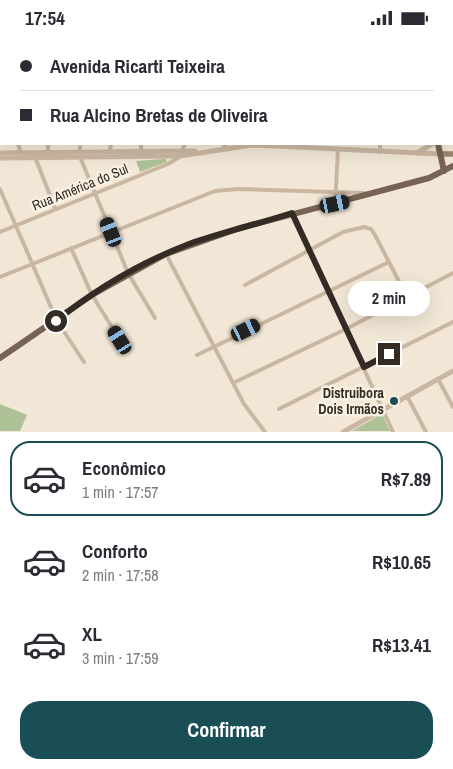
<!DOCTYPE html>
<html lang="pt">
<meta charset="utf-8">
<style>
body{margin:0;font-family:"Archivo Narrow",sans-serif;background:#f2f2f3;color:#2b2b33;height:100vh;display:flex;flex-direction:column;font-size:19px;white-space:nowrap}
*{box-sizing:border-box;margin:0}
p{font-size:16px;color:#7c7c81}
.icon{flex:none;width:28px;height:28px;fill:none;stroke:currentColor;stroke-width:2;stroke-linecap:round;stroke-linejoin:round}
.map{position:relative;height:397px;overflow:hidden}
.drawer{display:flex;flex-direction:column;background:#fff;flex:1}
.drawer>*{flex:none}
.hud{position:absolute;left:0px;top:0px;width:454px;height:110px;box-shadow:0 5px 20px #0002;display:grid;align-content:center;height:110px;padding:0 20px;background:#fff}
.end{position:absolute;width:22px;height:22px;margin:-11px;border:6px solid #342b25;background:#fff;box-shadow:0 0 0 2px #fff}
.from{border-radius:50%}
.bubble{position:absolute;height:35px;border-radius:18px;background:#fff;box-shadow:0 5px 20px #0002;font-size:16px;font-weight:700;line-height:35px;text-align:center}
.car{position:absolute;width:15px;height:30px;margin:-15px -8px;border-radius:6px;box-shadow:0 0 4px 1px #0007;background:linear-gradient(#222 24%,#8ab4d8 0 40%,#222 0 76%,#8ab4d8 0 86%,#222 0)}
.hud b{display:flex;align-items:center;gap:18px;height:48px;font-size:19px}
.hud b+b{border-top:1px solid #e1e1e2}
.hud i{width:12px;height:12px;background:#2b2b33}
ul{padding:9px 0 0;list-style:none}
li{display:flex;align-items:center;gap:15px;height:75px;margin:0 10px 8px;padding:0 10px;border:2px solid transparent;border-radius:20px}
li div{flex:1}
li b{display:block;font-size:19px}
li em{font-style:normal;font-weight:700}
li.active{border-color:#194e57}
li>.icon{width:45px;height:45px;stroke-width:1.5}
.button{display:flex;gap:10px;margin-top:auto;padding:10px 20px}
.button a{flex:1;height:58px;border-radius:20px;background:#194e57;color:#fff;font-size:20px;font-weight:700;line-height:58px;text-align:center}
.status{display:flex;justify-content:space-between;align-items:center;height:35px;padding:0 25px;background:#fff;direction:ltr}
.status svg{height:14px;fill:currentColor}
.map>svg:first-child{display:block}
.green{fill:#afc196}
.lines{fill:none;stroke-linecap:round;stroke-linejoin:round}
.minor{stroke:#cab7a2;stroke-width:4}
.tertiary{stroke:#cab7a2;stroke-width:5}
.secondary{stroke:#9d8673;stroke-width:5.5}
.primary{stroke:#776355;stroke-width:6}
.route{stroke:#342b25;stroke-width:6}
.poi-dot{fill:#194e57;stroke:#faf1e2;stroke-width:2}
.labels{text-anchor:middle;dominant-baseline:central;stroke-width:5;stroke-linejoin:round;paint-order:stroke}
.street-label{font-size:14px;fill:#342b25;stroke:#faf1e2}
.poi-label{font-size:14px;font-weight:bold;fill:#342b25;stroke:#faf1e2;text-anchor:end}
</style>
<div class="status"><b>17:54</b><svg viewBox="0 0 49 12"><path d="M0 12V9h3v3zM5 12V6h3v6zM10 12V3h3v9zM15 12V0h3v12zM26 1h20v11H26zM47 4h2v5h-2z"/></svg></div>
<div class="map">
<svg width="453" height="397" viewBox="0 0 453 397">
<rect width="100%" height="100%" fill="#f2e7d6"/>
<g class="green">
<path d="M164,124H166L167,127L140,137L136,126Z"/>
<path d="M0,369L27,380L20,396H0Z"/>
<path d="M382,379L390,396H352Z"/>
</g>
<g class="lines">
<g class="minor">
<path d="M75,0L76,1"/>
<path d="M199,0L201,1"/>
<path d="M304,0L317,1"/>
<path d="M145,1V0"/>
<path d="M176,1L178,0"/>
<path d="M220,1L221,0"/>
<path d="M257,1L258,0"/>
<path d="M299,1L300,0"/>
<path d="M341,1L342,0"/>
<path d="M381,1V0"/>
<path d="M428,1V0"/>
<path d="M452,14L453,15"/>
<path d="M0,24L1,27"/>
<path d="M0,41L1,39"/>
<path d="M0,55H1"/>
<path d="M0,67H1"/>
<path d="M452,69H453"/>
<path d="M18,109L21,118"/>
<path d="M80,109V122L128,238L155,283"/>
<path d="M223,113L226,109"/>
<path d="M110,116L111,109"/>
<path d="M141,116V109"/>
<path d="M48,117V109"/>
<path d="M380,117V109"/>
<path d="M35,122L55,173"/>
<path d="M0,154L57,286L84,327"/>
<path d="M335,169L338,115"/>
<path d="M292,178L393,397"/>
<path d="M0,197L168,129L179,122L185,109"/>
<path d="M71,213L92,260L120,305"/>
<path d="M166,219L244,369L265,397"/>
<path d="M0,242L215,156L238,154L364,158"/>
<path d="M245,250L343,197L364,192L371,194L375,200L407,262"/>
<path d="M197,320L389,227"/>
<path d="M438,344L453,372"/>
<path d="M233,348L346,294L453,238"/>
<path d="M407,361L426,397"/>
<path d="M279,374L453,287"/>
</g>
<g class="tertiary">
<path d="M0,118L195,116"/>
<path d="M417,118L432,109"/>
<path d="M0,123L180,121L252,110L440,119"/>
<path d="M343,397L453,336"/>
</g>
<path class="secondary" d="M440,119H453"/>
<g class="primary">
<path d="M452,93L453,92"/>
<path d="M438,109L444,136"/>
<path d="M0,323L92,260L166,219L237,194L429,143L453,131"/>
</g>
</g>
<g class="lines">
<path class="route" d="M56,286C96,254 142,227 189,209C223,197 258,189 292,178L364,332L389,319"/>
</g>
<circle class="poi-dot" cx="394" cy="366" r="5"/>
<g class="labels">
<g class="street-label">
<text transform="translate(80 152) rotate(-22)">Rua América do Sul</text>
</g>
<g class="poi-label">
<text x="384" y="358">Distruibora<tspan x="384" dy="16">Dois Irmãos</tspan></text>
</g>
</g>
</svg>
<i class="end from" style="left:56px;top:286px"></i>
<i class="end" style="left:389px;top:319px"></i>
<div class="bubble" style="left:348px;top:246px;width:82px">2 min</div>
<i class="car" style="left:335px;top:169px;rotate:78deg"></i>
<i class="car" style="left:111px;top:197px;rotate:338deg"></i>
<i class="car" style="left:246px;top:295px;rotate:64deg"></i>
<i class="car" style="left:120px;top:305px;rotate:328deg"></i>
<div class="hud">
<b><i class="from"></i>Avenida Ricarti Teixeira</b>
<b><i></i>Rua Alcino Bretas de Oliveira</b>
</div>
</div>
<section class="drawer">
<ul>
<li class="active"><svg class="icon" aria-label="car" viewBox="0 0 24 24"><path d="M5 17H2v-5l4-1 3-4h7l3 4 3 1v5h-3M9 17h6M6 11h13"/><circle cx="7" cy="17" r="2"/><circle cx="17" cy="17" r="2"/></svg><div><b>Econômico</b><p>1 min · 17:57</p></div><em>R$7.89</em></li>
<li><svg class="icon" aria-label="car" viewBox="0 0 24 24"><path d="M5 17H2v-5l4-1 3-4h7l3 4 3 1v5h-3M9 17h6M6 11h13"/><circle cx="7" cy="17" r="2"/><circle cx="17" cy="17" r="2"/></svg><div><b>Conforto</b><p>2 min · 17:58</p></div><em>R$10.65</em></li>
<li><svg class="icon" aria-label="car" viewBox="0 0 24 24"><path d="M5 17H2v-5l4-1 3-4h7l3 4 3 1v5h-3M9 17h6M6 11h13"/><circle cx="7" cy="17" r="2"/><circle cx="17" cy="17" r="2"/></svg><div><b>XL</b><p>3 min · 17:59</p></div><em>R$13.41</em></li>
</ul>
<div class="button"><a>Confirmar</a></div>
</section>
